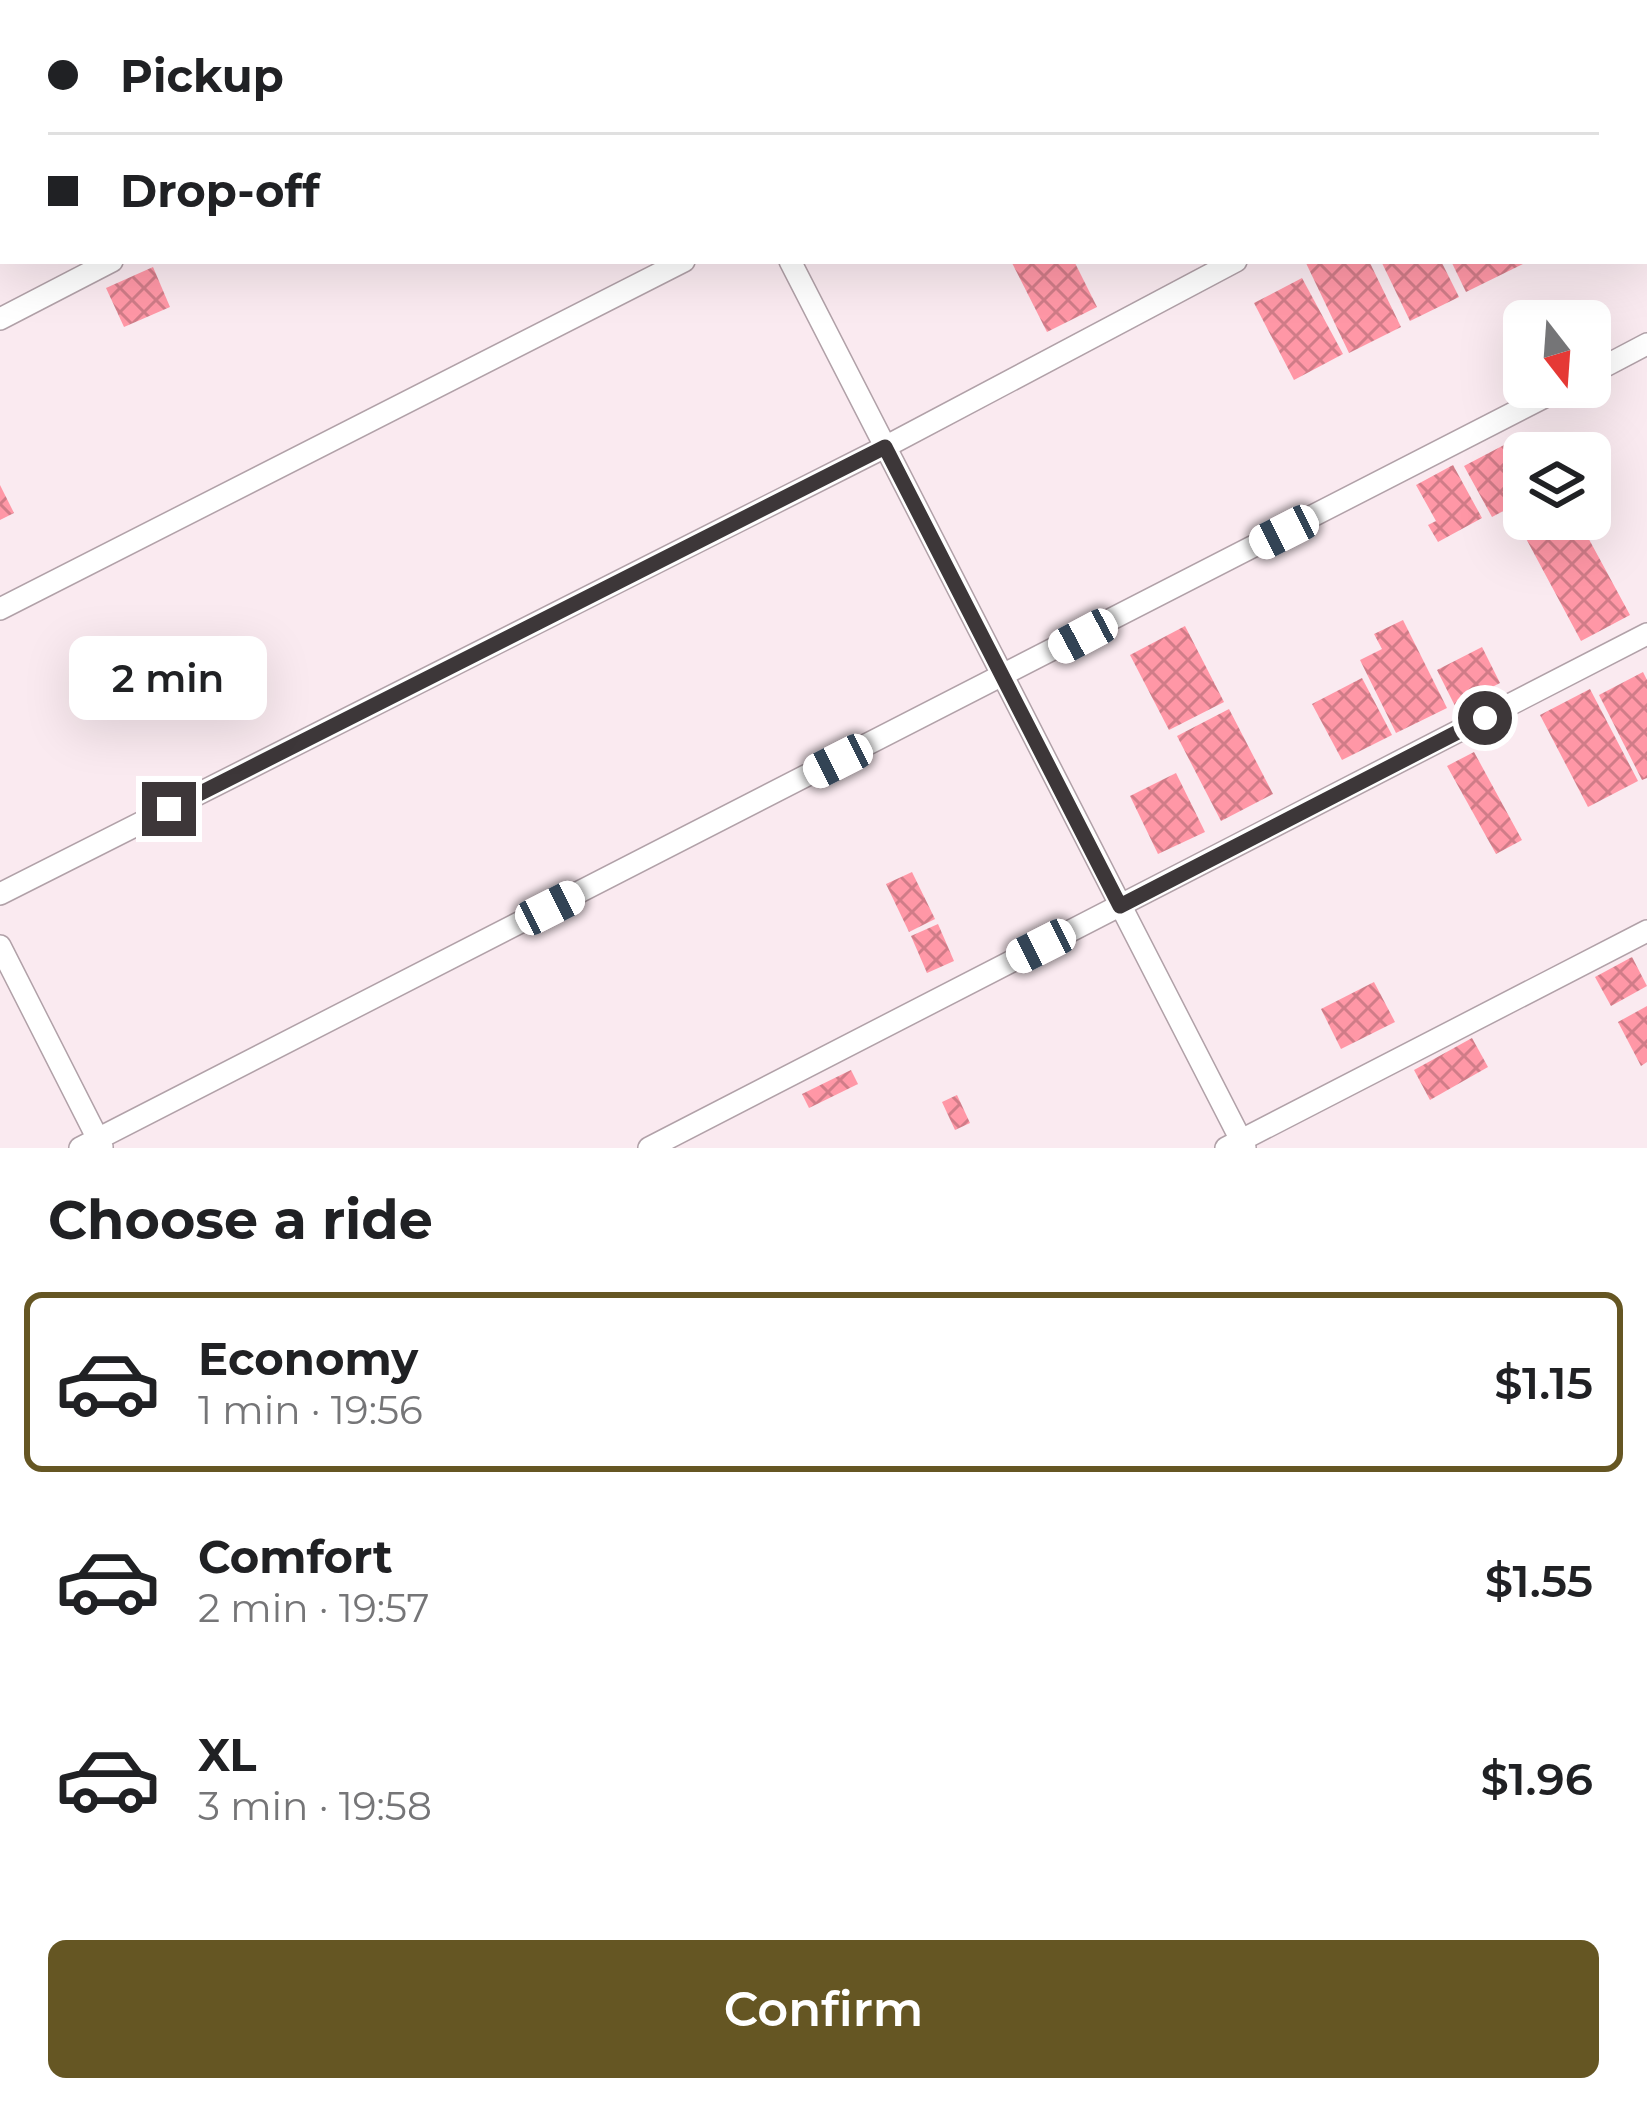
<!DOCTYPE html>
<meta charset="utf-8">
<style>
body{margin:0;font-family:Montserrat,sans-serif;background:#f6f6f6;color:#202124;height:100vh;display:flex;flex-direction:column;font-size:45px;white-space:nowrap}
*{box-sizing:border-box;margin:0}
p{font-size:39px;color:#757577}
.icon{flex:none;width:66px;height:66px;fill:none;stroke:currentColor;stroke-width:2;stroke-linecap:round;stroke-linejoin:round}
.map{position:relative;height:1148px;overflow:hidden}
.drawer{display:flex;flex-direction:column;background:#fff;flex:1}
.drawer>*{flex:none}
.top-card{position:absolute;left:0px;top:0px;width:1647px;height:264px;box-shadow:0 12px 48px #0002;display:grid;align-content:center;height:264px;padding:0 48px;background:#fff}
.needle{width:78px;rotate:163deg}
.fabs{position:absolute;left:1503px;top:300px;display:grid;gap:24px}
.fabs a{display:grid;place-items:center;width:108px;height:108px;border-radius:18px;background:#fff;box-shadow:0 12px 48px #0002;font-size:60px}
.end{position:absolute;width:54px;height:54px;margin:-27px;border:15px solid #3d3739;background:#fff;box-shadow:0 0 0 6px #fff}
.from{border-radius:50%}
.bubble{position:absolute;height:84px;border-radius:18px;background:#fff;box-shadow:0 12px 48px #0002;font-size:39px;font-weight:600;line-height:84px;text-align:center}
.car{position:absolute;width:36px;height:72px;margin:-36px -18px;border-radius:15px;box-shadow:0 0 9px 3px #0007;background:linear-gradient(#fff 24%,#345 0 40%,#fff 0 76%,#345 0 86%,#fff 0)}
.top-card b{display:flex;align-items:center;gap:42px;height:114px;font-size:45px}
.top-card b+b{border-top:3px solid #e0e0e0}
.top-card i{width:30px;height:30px;background:#202124}
ul{padding:0;list-style:none}
li{display:flex;align-items:center;gap:36px;height:180px;margin:0 24px 18px;padding:0 24px;border:6px solid transparent;border-radius:18px}
li div{flex:1}
li b{display:block;font-size:45px}
li em{font-style:normal;font-weight:600}
li.on{border-color:#655623}
li>.icon{width:108px;height:108px;stroke-width:1.5}
h2{padding:0 48px;font-size:54px;line-height:144px}
.action{display:flex;gap:24px;margin-top:auto;padding:24px 48px}
.action a{flex:1;height:138px;border-radius:18px;background:#655623;color:#fff;font-size:48px;font-weight:600;line-height:138px;text-align:center}
.map>svg:first-child{display:block}
.building{fill:url(#building-cross-hatch)}
.lines{fill:none;stroke-linecap:round;stroke-linejoin:round}
.street-casing{stroke:#b1a1a8;stroke-width:24}
.street{stroke:#fff;stroke-width:21}
.route{stroke:#3d3739;stroke-width:15}
</style>
<div class="map">
<svg width="1647" height="1148" viewBox="0 0 1647 1148">
<defs>
<pattern id="building-cross-hatch" width="8" height="8" patternUnits="userSpaceOnUse" patternTransform="scale(3)"><rect width="8" height="8" fill="#ff97a6"/><path d="M0 0l8 8M0 8l8-8" fill="none" stroke="#d07c88"/></pattern>
</defs>
<rect width="100%" height="100%" fill="#faeaf0"/>
<g class="building">
<path d="M1011,261H1074L1097,307L1047,332Z"/>
<path d="M1305,261H1369L1401,327L1349,353Z"/>
<path d="M1381,261H1441L1459,297L1410,321Z"/>
<path d="M1451,261H1529L1466,292Z"/>
<path d="M153,267L170,307L124,327L106,288Z"/>
<path d="M1302,278L1343,354L1294,380L1254,303Z"/>
<path d="M1529,432L1541,453H1524V500L1492,517L1464,466Z"/>
<path d="M1453,465L1482,518L1438,542L1428,525L1436,521L1416,485Z"/>
<path d="M0,485L14,513L0,520Z"/>
<path d="M1524,513V519H1578L1630,615L1581,641L1515,518Z"/>
<path d="M1403,620L1447,708L1396,733L1360,660L1382,649L1374,634Z"/>
<path d="M1185,626L1224,702L1169,730L1130,655Z"/>
<path d="M1482,647L1500,683L1455,706L1437,670Z"/>
<path d="M1643,672L1647,680V778L1642,780L1599,695Z"/>
<path d="M1362,678L1392,735L1342,760L1312,704Z"/>
<path d="M1590,689L1638,781L1588,807L1540,715Z"/>
<path d="M1229,709L1273,794L1221,821L1177,736Z"/>
<path d="M1474,752L1522,840L1496,854L1447,766Z"/>
<path d="M1176,773L1205,832L1158,854L1130,796Z"/>
<path d="M912,872L935,919L909,932L886,884Z"/>
<path d="M938,924L954,961L927,973L911,936Z"/>
<path d="M1632,957L1647,986L1611,1006L1595,977Z"/>
<path d="M1374,982L1395,1022L1341,1049L1321,1009Z"/>
<path d="M1647,1006V1062L1641,1066L1618,1022Z"/>
<path d="M1472,1038L1488,1067L1430,1100L1414,1070Z"/>
<path d="M851,1070L858,1084L809,1108L802,1094Z"/>
<path d="M957,1095L970,1123L955,1130L942,1102Z"/>
</g>
<g class="lines">
<defs>
<g id="street">
<path d="M658,0L659,3"/>
<path d="M49,3L55,0"/>
<path d="M612,3L618,0"/>
<path d="M1176,3L1181,0"/>
<path d="M0,29L3,27"/>
<path d="M1644,48L1647,47"/>
<path d="M790,261L1245,1148"/>
<path d="M0,319L112,261"/>
<path d="M1590,374L1647,344"/>
<path d="M0,609L684,261"/>
<path d="M0,894L885,447L1236,261"/>
<path d="M0,946L102,1147"/>
<path d="M80,1148L1564,387"/>
<path d="M649,1148L1647,634"/>
<path d="M1226,1148L1647,931"/>
</g>
</defs>
<use href="#street" class="street-casing"/>
<use href="#street" class="street"/>
</g>
<g class="lines">
<path class="route" d="M169,809L885,447L1120,906L1485,718"/>
</g>
</svg>
<div class="fabs">
<a><svg class="needle" viewBox="-14 -14 28 28"><path d="M0-13l5 13h-10z" fill="#e53935"/><path d="M0 13l5-13h-10z" fill="#757577"/></svg></a>
<a><svg class="icon" aria-label="layers" viewBox="0 0 24 24"><path d="M12 4l9 5-9 5-9-5zM3 14l9 5 9-5"/></svg></a>
</div>
<i class="end from" style="left:1485px;top:718px"></i>
<i class="end" style="left:169px;top:809px"></i>
<div class="bubble" style="left:69px;top:636px;width:198px">2 min</div>
<i class="car" style="left:1284px;top:532px;rotate:243deg"></i>
<i class="car" style="left:1083px;top:636px;rotate:242deg"></i>
<i class="car" style="left:838px;top:761px;rotate:243deg"></i>
<i class="car" style="left:550px;top:908px;rotate:63deg"></i>
<i class="car" style="left:1041px;top:946px;rotate:243deg"></i>
<div class="top-card">
<b><i class="from"></i>Pickup</b>
<b><i></i>Drop-off</b>
</div>
</div>
<section class="drawer">
<h2>Choose a ride</h2>
<ul>
<li class="on"><svg class="icon" aria-label="car" viewBox="0 0 24 24"><path d="M5 17H2v-5l4-1 3-4h7l3 4 3 1v5h-3M9 17h6M6 11h13"/><circle cx="7" cy="17" r="2"/><circle cx="17" cy="17" r="2"/></svg><div><b>Economy</b><p>1 min · 19:56</p></div><em>$1.15</em></li>
<li><svg class="icon" aria-label="car" viewBox="0 0 24 24"><path d="M5 17H2v-5l4-1 3-4h7l3 4 3 1v5h-3M9 17h6M6 11h13"/><circle cx="7" cy="17" r="2"/><circle cx="17" cy="17" r="2"/></svg><div><b>Comfort</b><p>2 min · 19:57</p></div><em>$1.55</em></li>
<li><svg class="icon" aria-label="car" viewBox="0 0 24 24"><path d="M5 17H2v-5l4-1 3-4h7l3 4 3 1v5h-3M9 17h6M6 11h13"/><circle cx="7" cy="17" r="2"/><circle cx="17" cy="17" r="2"/></svg><div><b>XL</b><p>3 min · 19:58</p></div><em>$1.96</em></li>
</ul>
<div class="action"><a>Confirm</a></div>
</section>
